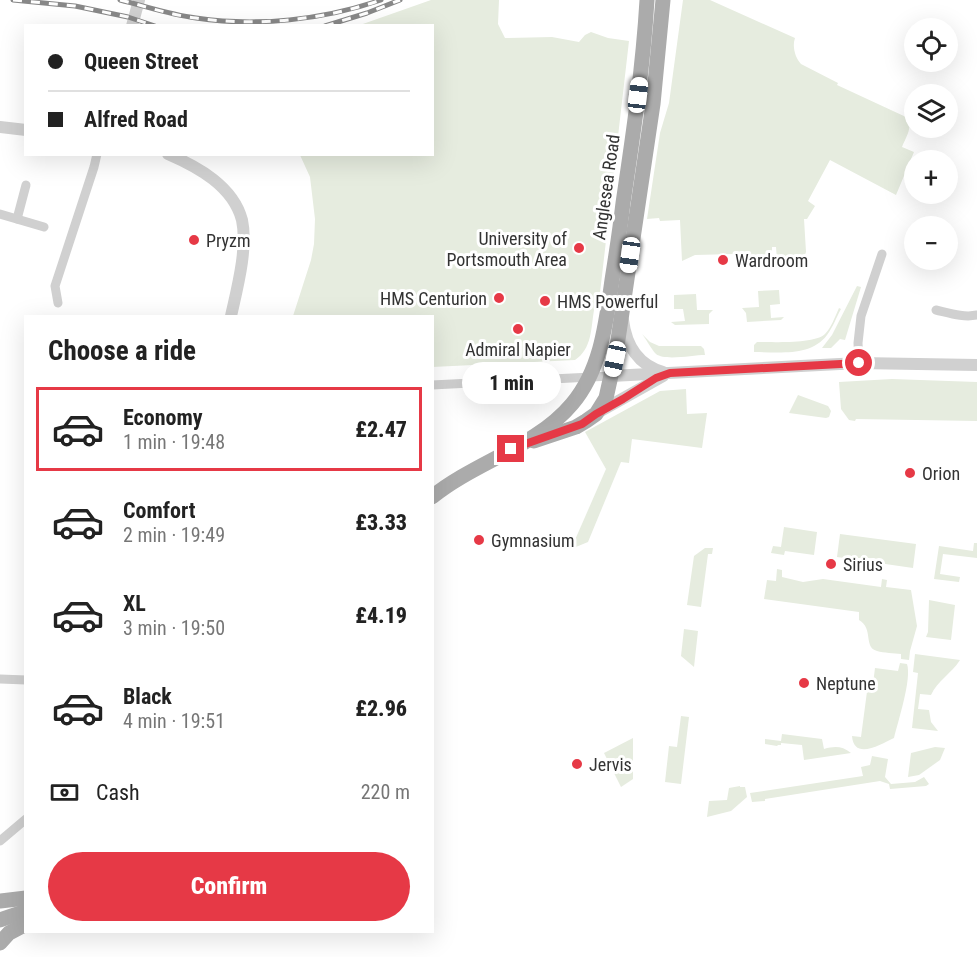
<!DOCTYPE html>
<meta charset="utf-8">
<style>
body{margin:0;font-family:"Roboto Condensed",sans-serif;background:#f2f2f2;color:#222;height:100vh;display:flex;flex-direction:column;font-size:22px;white-space:nowrap}
*{box-sizing:border-box;margin:0}
p{font-size:20px;color:#767676}
.icon{flex:none;width:33px;height:33px;fill:none;stroke:currentColor;stroke-width:2;stroke-linecap:round;stroke-linejoin:round}
.map{position:relative;flex:1;overflow:hidden}
.panel{position:absolute;left:24px;top:315px;width:410px;height:618px;display:flex;flex-direction:column;background:#fff;border-radius:0px;box-shadow:0 6px 24px #0002}
.panel>*{flex:none}
.top-card{position:absolute;left:24px;top:24px;width:410px;height:132px;border-radius:0px;box-shadow:0 6px 24px #0002;display:grid;align-content:center;height:132px;padding:0 24px;background:#fff}
.fabs{position:absolute;left:904px;top:18px;display:grid;gap:12px}
.fabs a{display:grid;place-items:center;width:54px;height:54px;border-radius:50%;background:#fff;box-shadow:0 6px 24px #0002;font-size:30px}
.end{position:absolute;width:27px;height:27px;margin:-14px;border:8px solid #e63946;background:#fff;box-shadow:0 0 0 3px #fff}
.from{border-radius:50%}
.bubble{position:absolute;height:42px;border-radius:21px;background:#fff;box-shadow:0 6px 24px #0002;font-size:20px;font-weight:800;line-height:42px;text-align:center}
.car{position:absolute;width:18px;height:36px;margin:-18px -9px;border-radius:8px;box-shadow:0 0 4px 2px #0007;background:linear-gradient(#fff 24%,#345 0 40%,#fff 0 76%,#345 0 86%,#fff 0)}
.top-card b{display:flex;align-items:center;gap:21px;height:57px;font-size:22px}
.top-card b+b{border-top:2px solid #e0e0e0}
.top-card i{width:15px;height:15px;background:#222}
ul{padding:0;list-style:none}
li{display:flex;align-items:center;gap:18px;height:84px;margin:0 12px 9px;padding:0 12px;border:3px solid transparent;border-radius:0px}
li div{flex:1}
li b{display:block;font-size:22px}
li em{font-style:normal;font-weight:800}
li.current{border-color:#e63946}
li>.icon{width:54px;height:54px;stroke-width:1.5}
h2{padding:0 24px;font-size:27px;line-height:72px}
.pay{display:flex;align-items:center;gap:15px;height:66px;padding:0 24px;font-size:22px}
.pay p{margin-inline-start:auto}
.primary-button{display:flex;gap:12px;margin-top:auto;padding:12px 24px}
.primary-button a{flex:1;height:69px;border-radius:36px;background:#e63946;color:#fff;font-size:24px;font-weight:800;line-height:69px;text-align:center}
.map>svg:first-child{display:block}
.green{fill:#e6ecdf}
.lines{fill:none;stroke-linecap:round;stroke-linejoin:round}
.minor{stroke:#d0d0d0;stroke-width:9}
.tertiary{stroke:#d0d0d0;stroke-width:12}
.primary{stroke:#ababab;stroke-width:15}
.rail-casing{stroke:#888;stroke-width:5}
.rail{stroke:#fff;stroke-width:3;stroke-dasharray:9;stroke-linecap:butt}
.route{stroke:#e63946;stroke-width:8}
.poi-dot{fill:#e63946;stroke:#fff;stroke-width:2}
.labels{text-anchor:middle;dominant-baseline:central;stroke-width:6;stroke-linejoin:round;paint-order:stroke}
.street-label{font-size:18px;fill:#333;stroke:#fff}
.poi-label{font-size:18px;fill:#333;stroke:#fff;text-anchor:start}
</style>
<div class="map">
<svg width="977" height="957" viewBox="0 0 977 957">
<rect width="100%" height="100%" fill="#fff"/>
<g class="green">
<path d="M431,0H499L498,24L505,38L552,37L579,42L585,35L591,32L608,38L629,41L598,310H594C591,328 592,349 575,360L432,367V316H293L311,260L314,244L315,219L310,177L300,155L432,154V26L360,25Z"/>
<path d="M683,0H710L795,38C792,46 795,58 801,64L838,83L837,85L906,117C914,126 906,137 902,147L914,152L896,195L830,160L808,201L815,206L807,219H804L806,252L804,258L777,260L776,247H772V260L761,256H735L734,254L695,255L682,261L680,220L660,221L659,218L647,219L660,133L669,103Z"/>
<path d="M857,286L861,287L845,340L840,339L831,348H822L832,335Z"/>
<path d="M779,290L780,304L770,305L771,318L784,317L781,320L747,322L746,313L742,308L759,307L758,291Z"/>
<path d="M696,294L697,310H713L709,314V324L675,325L671,322L685,321L683,309H674V295Z"/>
<path d="M839,308L841,309C836,318 833,327 827,335C811,357 778,352 754,352V345L757,342C772,342 815,344 825,334C831,328 835,317 839,308Z"/>
<path d="M642,334L650,342L659,346H701L704,349L705,355C693,355 665,361 656,354C651,349 647,340 642,334Z"/>
<path d="M892,379L977,382V421L856,419L855,421L849,420L841,409L839,382Z"/>
<path d="M686,389L687,414L707,413L702,448L632,439L629,463L621,462L588,542L571,549L606,469L585,432L660,391Z"/>
<path d="M798,395L828,406L831,411L829,417L826,418L789,413Z"/>
<path d="M784,527L817,532L814,555L785,551L784,555L771,553L773,546L781,547Z"/>
<path d="M840,534L916,544L913,568L837,557Z"/>
<path d="M974,543H977V558L943,554L940,574L960,577L959,582L934,579L939,546L973,551Z"/>
<path d="M705,548H713L712,554H708L701,607L687,605L694,556Z"/>
<path d="M777,569L782,570V577L803,582L823,579L881,587L882,579L887,580L886,587L911,590L917,626L910,651L909,660L901,659V654C894,653 884,653 877,651C863,647 874,629 859,620V612L764,599L767,580L776,581Z"/>
<path d="M929,600L955,605L951,640L926,637L928,632Z"/>
<path d="M684,629L698,631L694,667L681,656Z"/>
<path d="M915,654L960,660C952,673 937,681 931,695L920,694L918,709L929,710L931,722L938,731L912,728L918,673L913,672Z"/>
<path d="M900,663L907,664C912,679 898,721 894,738C881,744 854,761 852,736L861,737L868,684H873L875,668L898,671Z"/>
<path d="M681,716L689,717L681,784L665,782L669,746L677,747Z"/>
<path d="M782,734L822,739L824,749C835,746 842,746 851,753L804,760L802,745L781,743V745H778L777,746L765,744V739L781,741Z"/>
<path d="M633,738V779L621,787L604,753Z"/>
<path d="M935,747L945,748L940,760L919,775L908,777L911,753Z"/>
<path d="M872,756L888,759L885,777L891,784L915,782L924,777L929,784L926,786L890,789L889,784L880,781L765,799V801L752,802L750,793L863,776L861,767L870,765Z"/>
<path d="M740,786V787H745L747,797L731,811L707,817L709,801L727,800L729,788Z"/>
</g>
<g class="lines">
<g class="minor">
<path d="M0,214L44,227"/>
<path d="M17,219L26,185"/>
<path d="M58,303L55,286L94,167L97,154"/>
<path d="M936,310C949,313 964,318 977,315"/>
<path d="M859,363L858,343L861,316L882,254"/>
<path d="M432,385L611,376"/>
<path d="M0,679L26,680"/>
<path d="M0,841L26,819"/>
</g>
<g class="tertiary">
<path d="M132,26L139,0"/>
<path d="M0,127L26,130"/>
<path d="M168,154C198,167 233,186 242,220C248,248 237,289 231,316"/>
<path d="M623,320C626,345 638,365 663,372"/>
<path d="M611,376L859,363L977,365"/>
<path d="M597,413L663,376"/>
</g>
<g class="primary">
<path d="M534,441L576,427L586,421L596,414L606,398L616,353L653,104L663,0"/>
<path d="M432,497C475,462 536,447 572,404C601,370 606,323 612,280C616,255 620,229 623,203C633,136 643,68 647,0"/>
<path d="M0,901L26,898"/>
<path d="M0,920L26,911"/>
<path d="M0,943L9,933L26,924"/>
</g>
<defs>
<g id="rail">
<path d="M13,0L75,6L128,17L155,26"/>
<path d="M120,0C145,6 170,15 196,18C257,27 323,20 381,0"/>
<path d="M325,26L367,13L400,0"/>
</g>
</defs>
<use href="#rail" class="rail-casing"/>
<use href="#rail" class="rail"/>
</g>
<g class="lines">
<path class="route" d="M511,449L582,424L596,414L623,399L656,378L670,373L859,363"/>
</g>
<g class="poi-dot">
<circle cx="194" cy="240" r="6"/>
<circle cx="579" cy="248" r="6"/>
<circle cx="723" cy="260" r="6"/>
<circle cx="499" cy="298" r="6"/>
<circle cx="545" cy="301" r="6"/>
<circle cx="518" cy="329" r="6"/>
<circle cx="910" cy="473" r="6"/>
<circle cx="479" cy="540" r="6"/>
<circle cx="831" cy="564" r="6"/>
<circle cx="804" cy="683" r="6"/>
<circle cx="577" cy="764" r="6"/>
</g>
<g class="labels">
<g class="street-label">
<text transform="translate(606 187) rotate(-82)">Anglesea Road</text>
</g>
<g class="poi-label">
<text x="567" y="238" text-anchor="end">University of<tspan x="567" dy="21">Portsmouth Area</tspan></text>
<text x="206" y="240">Pryzm</text>
<text x="735" y="260">Wardroom</text>
<text x="487" y="298" text-anchor="end">HMS Centurion</text>
<text x="557" y="301">HMS Powerful</text>
<text x="518" y="349" text-anchor="middle">Admiral Napier</text>
<text x="922" y="473">Orion</text>
<text x="491" y="540">Gymnasium</text>
<text x="843" y="564">Sirius</text>
<text x="816" y="683">Neptune</text>
<text x="589" y="764">Jervis</text>
</g>
</g>
</svg>
<div class="fabs">
<a><svg class="icon" aria-label="locate" viewBox="0 0 24 24"><circle cx="12" cy="12" r="6"/><path d="M12 2v4M12 18v4M2 12h4M18 12h4"/></svg></a>
<a><svg class="icon" aria-label="layers" viewBox="0 0 24 24"><path d="M12 4l9 5-9 5-9-5zM3 14l9 5 9-5"/></svg></a>
<a>+</a>
<a>−</a>
</div>
<i class="end from" style="left:859px;top:363px"></i>
<i class="end" style="left:511px;top:449px"></i>
<div class="bubble" style="left:462px;top:362px;width:99px">1 min</div>
<i class="car" style="left:638px;top:95px;rotate:7deg"></i>
<i class="car" style="left:630px;top:255px;rotate:188deg"></i>
<i class="car" style="left:615px;top:359px;rotate:192deg"></i>
<div class="top-card">
<b><i class="from"></i>Queen Street</b>
<b><i></i>Alfred Road</b>
</div>
<section class="panel">
<h2>Choose a ride</h2>
<ul>
<li class="current"><svg class="icon" aria-label="car" viewBox="0 0 24 24"><path d="M5 17H2v-5l4-1 3-4h7l3 4 3 1v5h-3M9 17h6M6 11h13"/><circle cx="7" cy="17" r="2"/><circle cx="17" cy="17" r="2"/></svg><div><b>Economy</b><p>1 min · 19:48</p></div><em>£2.47</em></li>
<li><svg class="icon" aria-label="car" viewBox="0 0 24 24"><path d="M5 17H2v-5l4-1 3-4h7l3 4 3 1v5h-3M9 17h6M6 11h13"/><circle cx="7" cy="17" r="2"/><circle cx="17" cy="17" r="2"/></svg><div><b>Comfort</b><p>2 min · 19:49</p></div><em>£3.33</em></li>
<li><svg class="icon" aria-label="car" viewBox="0 0 24 24"><path d="M5 17H2v-5l4-1 3-4h7l3 4 3 1v5h-3M9 17h6M6 11h13"/><circle cx="7" cy="17" r="2"/><circle cx="17" cy="17" r="2"/></svg><div><b>XL</b><p>3 min · 19:50</p></div><em>£4.19</em></li>
<li><svg class="icon" aria-label="car" viewBox="0 0 24 24"><path d="M5 17H2v-5l4-1 3-4h7l3 4 3 1v5h-3M9 17h6M6 11h13"/><circle cx="7" cy="17" r="2"/><circle cx="17" cy="17" r="2"/></svg><div><b>Black</b><p>4 min · 19:51</p></div><em>£2.96</em></li>
</ul>
<div class="pay"><svg class="icon" aria-label="cash" viewBox="0 0 24 24"><path d="M3 7h18v10H3z"/><circle cx="12" cy="12" r="2"/></svg>Cash<p>220 m</p></div>
<div class="primary-button"><a>Confirm</a></div>
</section>
</div>
